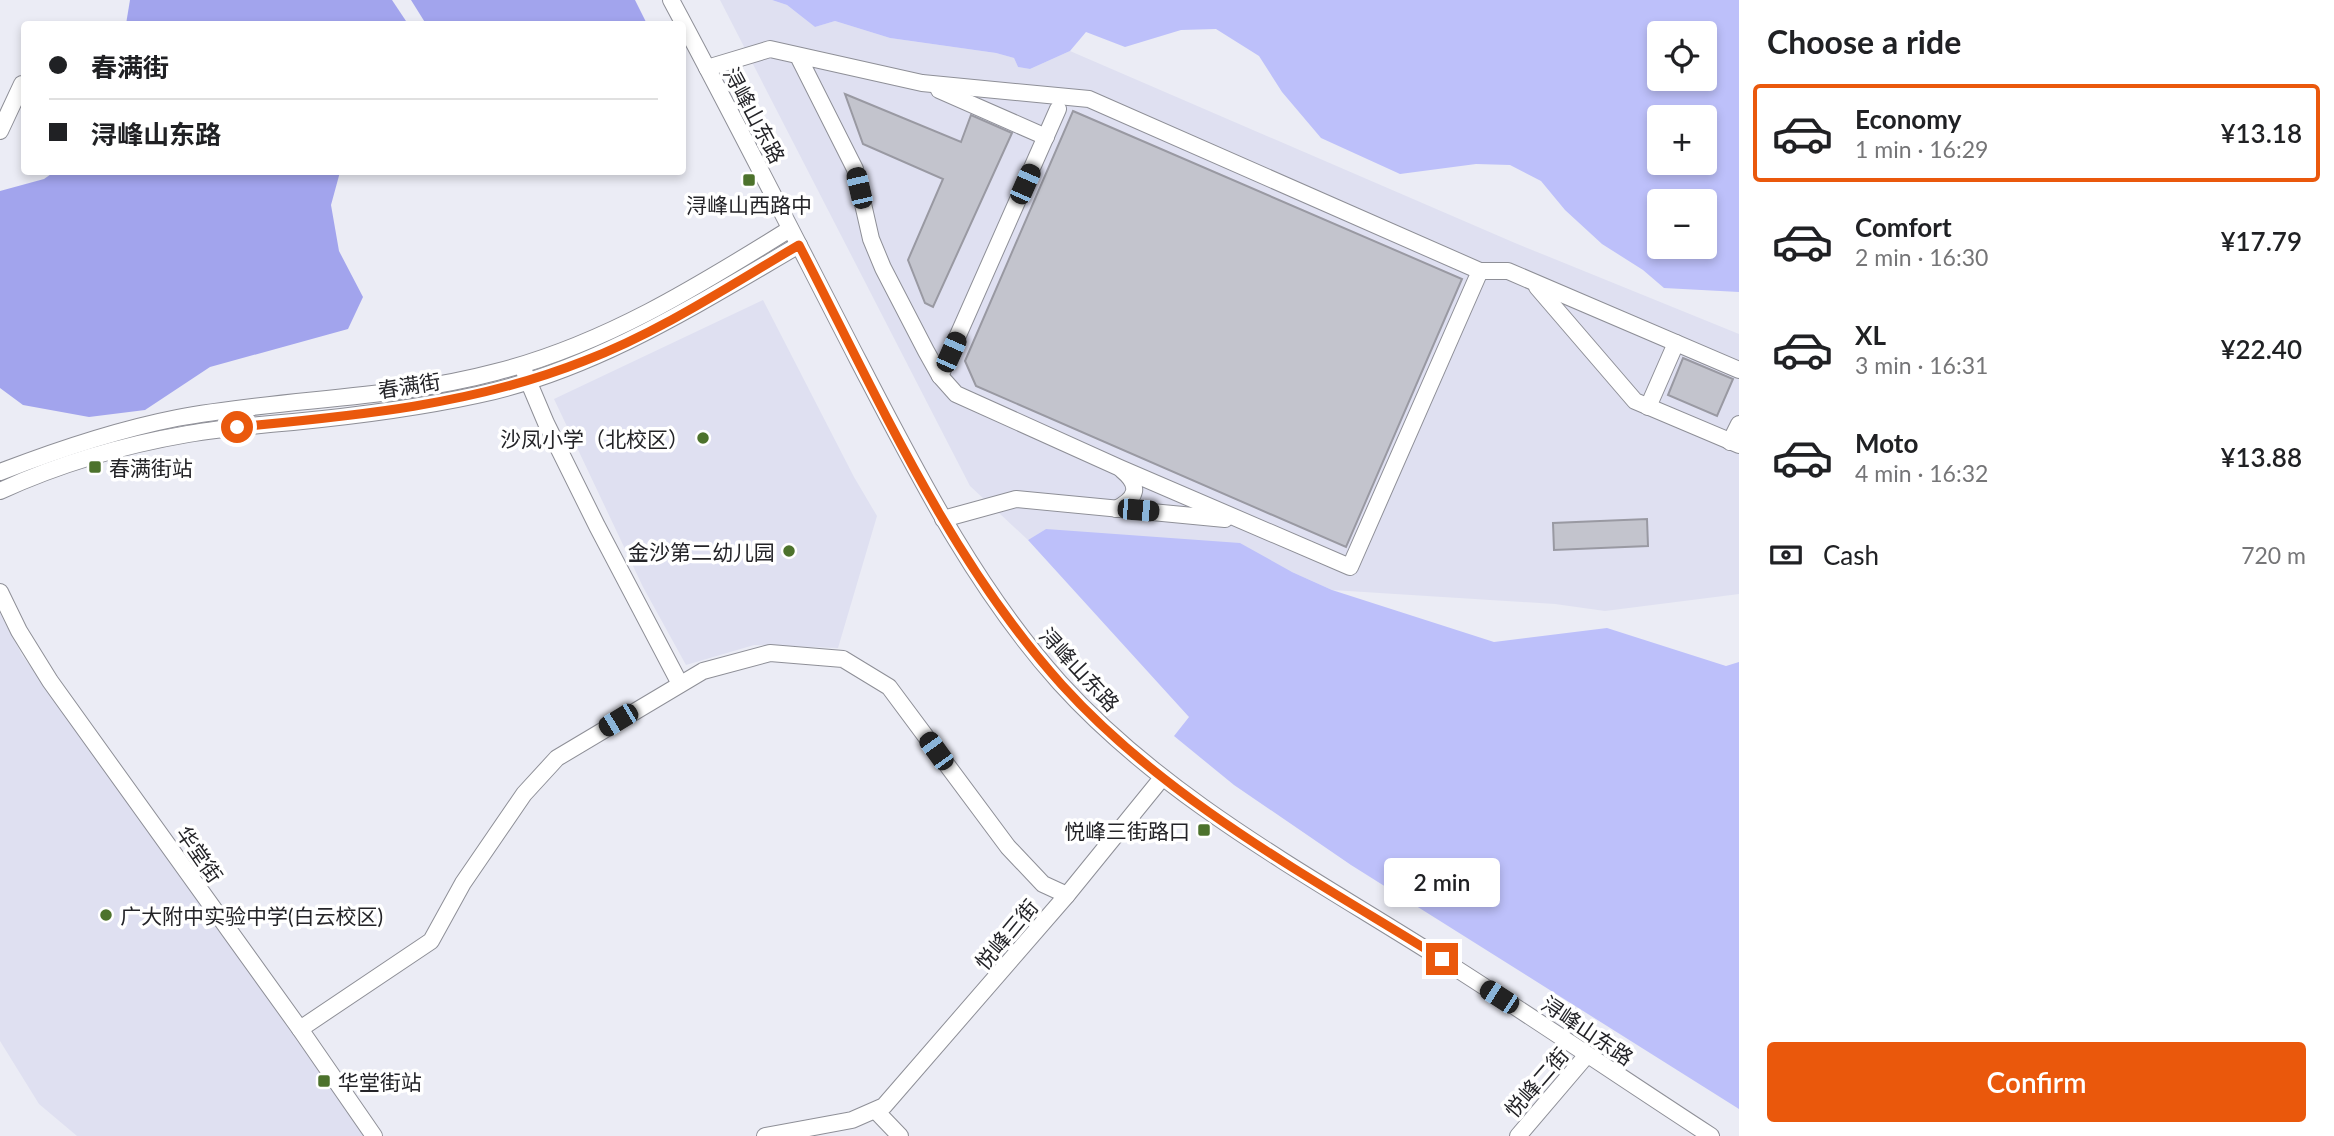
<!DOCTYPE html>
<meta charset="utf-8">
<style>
body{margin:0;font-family:Lato,"Noto Sans SC",sans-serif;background:#f2f2f2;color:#202124;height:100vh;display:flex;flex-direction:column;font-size:26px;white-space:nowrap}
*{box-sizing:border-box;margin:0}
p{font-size:23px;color:#757577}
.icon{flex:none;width:38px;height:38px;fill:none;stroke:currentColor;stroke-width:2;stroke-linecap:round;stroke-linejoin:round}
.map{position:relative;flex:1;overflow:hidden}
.drawer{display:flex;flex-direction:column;background:#fff;width:595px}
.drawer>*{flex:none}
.banner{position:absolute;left:21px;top:21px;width:665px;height:154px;border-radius:7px;box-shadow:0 4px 10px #0003;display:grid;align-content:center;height:154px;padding:0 28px;background:#fff}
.fabs{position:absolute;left:1647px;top:21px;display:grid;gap:14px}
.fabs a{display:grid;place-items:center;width:70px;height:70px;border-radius:7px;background:#fff;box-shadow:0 4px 10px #0003;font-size:35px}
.end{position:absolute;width:32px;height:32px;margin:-16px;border:9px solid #ea580c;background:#fff;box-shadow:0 0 0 4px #fff}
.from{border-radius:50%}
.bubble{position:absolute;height:49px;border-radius:7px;background:#fff;box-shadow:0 4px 10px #0003;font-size:23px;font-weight:600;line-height:49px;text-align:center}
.car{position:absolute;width:21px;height:42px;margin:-21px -10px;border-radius:9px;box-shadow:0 0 5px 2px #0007;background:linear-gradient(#222 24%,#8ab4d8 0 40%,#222 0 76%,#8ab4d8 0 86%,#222 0)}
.banner b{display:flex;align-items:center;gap:24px;height:66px;font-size:26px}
.banner b+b{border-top:2px solid #e0e0e0}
.banner i{width:18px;height:18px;background:#202124}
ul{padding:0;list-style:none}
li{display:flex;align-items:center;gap:21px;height:98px;margin:0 14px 10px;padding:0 14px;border:4px solid transparent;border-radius:7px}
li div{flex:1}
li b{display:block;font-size:26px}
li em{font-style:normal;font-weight:600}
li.on{border-color:#ea580c}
li>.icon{width:63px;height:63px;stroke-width:1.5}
h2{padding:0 28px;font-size:32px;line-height:84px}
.pay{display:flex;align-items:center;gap:18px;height:77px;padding:0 28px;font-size:26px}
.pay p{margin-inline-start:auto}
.button{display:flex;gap:14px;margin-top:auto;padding:14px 28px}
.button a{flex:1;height:80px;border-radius:7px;background:#ea580c;color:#fff;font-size:28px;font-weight:600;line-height:80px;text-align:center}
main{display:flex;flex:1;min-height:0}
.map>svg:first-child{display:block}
.built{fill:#dfe0f1}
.green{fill:#bdc0fa;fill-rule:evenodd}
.water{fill:#a2a4ed}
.building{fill:#c3c4cd;stroke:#9999a2;stroke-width:2}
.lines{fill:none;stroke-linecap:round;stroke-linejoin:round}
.minor-casing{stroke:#8e8f97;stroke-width:18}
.minor{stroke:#fff;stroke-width:16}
.route{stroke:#ea580c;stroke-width:9}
.poi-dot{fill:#4c722c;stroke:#fff;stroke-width:2.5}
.labels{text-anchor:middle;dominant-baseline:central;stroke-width:7;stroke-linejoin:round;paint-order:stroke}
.street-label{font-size:21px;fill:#242428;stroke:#fff}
.poi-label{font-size:21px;fill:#242428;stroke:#fff;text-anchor:end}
</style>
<main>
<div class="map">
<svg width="1739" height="1136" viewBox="0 0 1739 1136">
<rect width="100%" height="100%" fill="#ebecf5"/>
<g class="built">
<path d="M720,0H772L787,5L815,27L835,21L890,38L996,53L1014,58L1018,67L1030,69L1070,51L1515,243L1739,334V594L1605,611L1555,604L1332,590L1292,572L1046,529L1028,540L970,486Z"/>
<path d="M763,300L854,477L877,516L838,648L754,645L686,665L643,587L554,399Z"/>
<path d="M0,613L22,655L126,795L367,1136H77L39,1104L0,1041Z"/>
</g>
<g class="green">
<path d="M772,0H1739V292L1664,288L1643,270L1602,244L1565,210L1541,181L1510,165L1476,164L1400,174L1321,138L1282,92L1259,56L1216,29L1181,30L1125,47L1086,32L1070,51L1030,69L1018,67L1014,58L996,53L890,38L835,21L815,27L787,5ZM1659,33H1704V79H1659ZM1659,117H1704V163H1659ZM1659,201H1704V247H1659Z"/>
<path d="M1046,529L1240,543L1292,572L1332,590L1494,642L1607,628L1726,666L1739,662V1109L1351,865L1234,785L1174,736L1189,717L1028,540Z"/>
</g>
<g class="water">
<path d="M130,0H392L408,24H126Z"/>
<path d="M411,0H635L647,24H426Z"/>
<path d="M54,172H340L331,205L339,251L363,297L348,329L210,367L145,410L89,417L23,405L0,388V191L44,179Z"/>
</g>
<g class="building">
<path d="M845,94L961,142L971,115L1012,133L933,307L925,303L908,260L943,179L863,144Z"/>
<path d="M1073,111L1462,279L1346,547L976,386L965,361Z"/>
<path d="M1683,358L1733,379L1717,416L1668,395Z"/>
<path d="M1647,519L1648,546L1554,550L1553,523Z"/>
</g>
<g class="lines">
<defs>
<g id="minor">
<path d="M671,0C735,119 796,240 858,360C917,473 974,587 1060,683C1165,799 1307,874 1438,957C1530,1015 1620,1077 1711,1136"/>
<path d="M707,68L770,49L922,83L1089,99L1480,271L1350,567L1120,468L956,394L940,376L926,351L883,268L871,239L855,169L798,56"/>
<path d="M939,90L1046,137"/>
<path d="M0,131L22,84"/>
<path d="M1480,271H1508L1739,370"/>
<path d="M1537,287L1635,401L1739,445"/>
<path d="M524,371L546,423L597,526L680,684"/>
<path d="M940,376L1058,109"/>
<path d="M1648,407L1676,343"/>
<path d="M1730,442L1739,424"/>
<path d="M0,472C57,450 116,430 177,418C283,398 391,400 496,372C603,345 697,287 790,229"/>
<path d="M0,491C59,464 124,445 188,434C223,428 258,425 293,422C355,416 417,408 477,395C595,370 696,305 799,245"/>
<path d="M1116,509C1137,498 1141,486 1122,470"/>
<path d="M943,519L1016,499L1225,519"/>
<path d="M0,592L19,631L50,681L300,1029L374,1136"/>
<path d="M300,1029L431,941L463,883L524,794L557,758L703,671L770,653L843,659L889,687L1008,847L1043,884L1067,895"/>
<path d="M876,1111L900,1136"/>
<path d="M765,1136L852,1120L884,1106L1067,895L1162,778"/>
<path d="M1518,1136L1587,1055"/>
</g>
</defs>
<use href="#minor" class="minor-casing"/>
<use href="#minor" class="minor"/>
</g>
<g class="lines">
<path class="route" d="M237,427C354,416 473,405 584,361C660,332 729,286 799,245C876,394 949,560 1062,685C1167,801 1310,877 1442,959"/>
</g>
<g class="poi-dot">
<rect x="742" y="173" width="14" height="14" rx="3.5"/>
<circle cx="703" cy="438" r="7"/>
<rect x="88" y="460" width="14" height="14" rx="3.5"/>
<circle cx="789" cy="551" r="7"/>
<rect x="1197" y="823" width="14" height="14" rx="3.5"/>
<circle cx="106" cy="915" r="7"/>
<rect x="317" y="1074" width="14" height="14" rx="3.5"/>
</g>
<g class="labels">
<g class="street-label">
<text transform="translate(755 115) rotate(62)">浔峰山东路</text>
<text transform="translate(409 385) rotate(-9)">春满街</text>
<text transform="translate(1080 669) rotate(47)">浔峰山东路</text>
<text transform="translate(200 854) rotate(55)">华堂街</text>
<text transform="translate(1006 934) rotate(-50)">悦峰三街</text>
<text transform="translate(1588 1030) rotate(34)">浔峰山东路</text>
<text transform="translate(1536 1082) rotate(-49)">悦峰二街</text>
</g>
<g class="poi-label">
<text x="749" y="204" text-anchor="middle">浔峰山西路中</text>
<text x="689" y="438">沙凤小学（北校区）</text>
<text x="109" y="467" text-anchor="start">春满街站</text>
<text x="775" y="551">金沙第二幼儿园</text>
<text x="1190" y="830">悦峰三街路口</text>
<text x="120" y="915" text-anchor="start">广大附中实验中学(白云校区)</text>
<text x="338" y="1081" text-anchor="start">华堂街站</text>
</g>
</g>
</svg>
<div class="fabs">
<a><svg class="icon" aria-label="locate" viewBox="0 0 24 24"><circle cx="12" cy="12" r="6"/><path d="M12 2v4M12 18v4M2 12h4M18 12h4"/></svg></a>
<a>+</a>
<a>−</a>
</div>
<i class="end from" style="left:237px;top:427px"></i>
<i class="end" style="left:1442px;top:959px"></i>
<div class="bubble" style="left:1384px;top:858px;width:116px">2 min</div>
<i class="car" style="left:1025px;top:184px;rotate:24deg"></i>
<i class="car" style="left:859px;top:188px;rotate:347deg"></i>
<i class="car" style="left:951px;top:352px;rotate:24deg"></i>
<i class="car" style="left:1138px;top:510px;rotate:95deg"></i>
<i class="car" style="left:618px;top:720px;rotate:239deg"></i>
<i class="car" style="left:936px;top:751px;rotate:324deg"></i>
<i class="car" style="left:1499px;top:997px;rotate:303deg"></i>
<div class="banner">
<b><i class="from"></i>春满街</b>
<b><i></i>浔峰山东路</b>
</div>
</div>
<section class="drawer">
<h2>Choose a ride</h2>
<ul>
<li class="on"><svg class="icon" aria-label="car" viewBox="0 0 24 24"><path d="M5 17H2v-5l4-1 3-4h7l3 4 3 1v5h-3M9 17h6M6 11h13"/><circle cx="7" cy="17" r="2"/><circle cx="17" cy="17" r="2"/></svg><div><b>Economy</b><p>1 min · 16:29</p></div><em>¥13.18</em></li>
<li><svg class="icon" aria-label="car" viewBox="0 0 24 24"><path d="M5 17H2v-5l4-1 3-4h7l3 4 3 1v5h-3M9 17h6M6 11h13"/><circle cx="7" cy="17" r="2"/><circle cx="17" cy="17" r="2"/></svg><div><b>Comfort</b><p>2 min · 16:30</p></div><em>¥17.79</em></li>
<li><svg class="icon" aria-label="car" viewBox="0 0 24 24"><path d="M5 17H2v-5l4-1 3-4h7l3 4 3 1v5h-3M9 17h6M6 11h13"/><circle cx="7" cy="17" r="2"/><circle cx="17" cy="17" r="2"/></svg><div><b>XL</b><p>3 min · 16:31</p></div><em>¥22.40</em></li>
<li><svg class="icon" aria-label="car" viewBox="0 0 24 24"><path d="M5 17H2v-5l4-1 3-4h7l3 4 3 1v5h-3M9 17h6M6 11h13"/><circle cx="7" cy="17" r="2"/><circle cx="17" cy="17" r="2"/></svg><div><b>Moto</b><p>4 min · 16:32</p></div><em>¥13.88</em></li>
</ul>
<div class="pay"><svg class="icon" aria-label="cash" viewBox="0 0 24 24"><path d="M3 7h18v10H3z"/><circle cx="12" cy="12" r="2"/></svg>Cash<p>720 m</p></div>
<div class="button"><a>Confirm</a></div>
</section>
</main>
